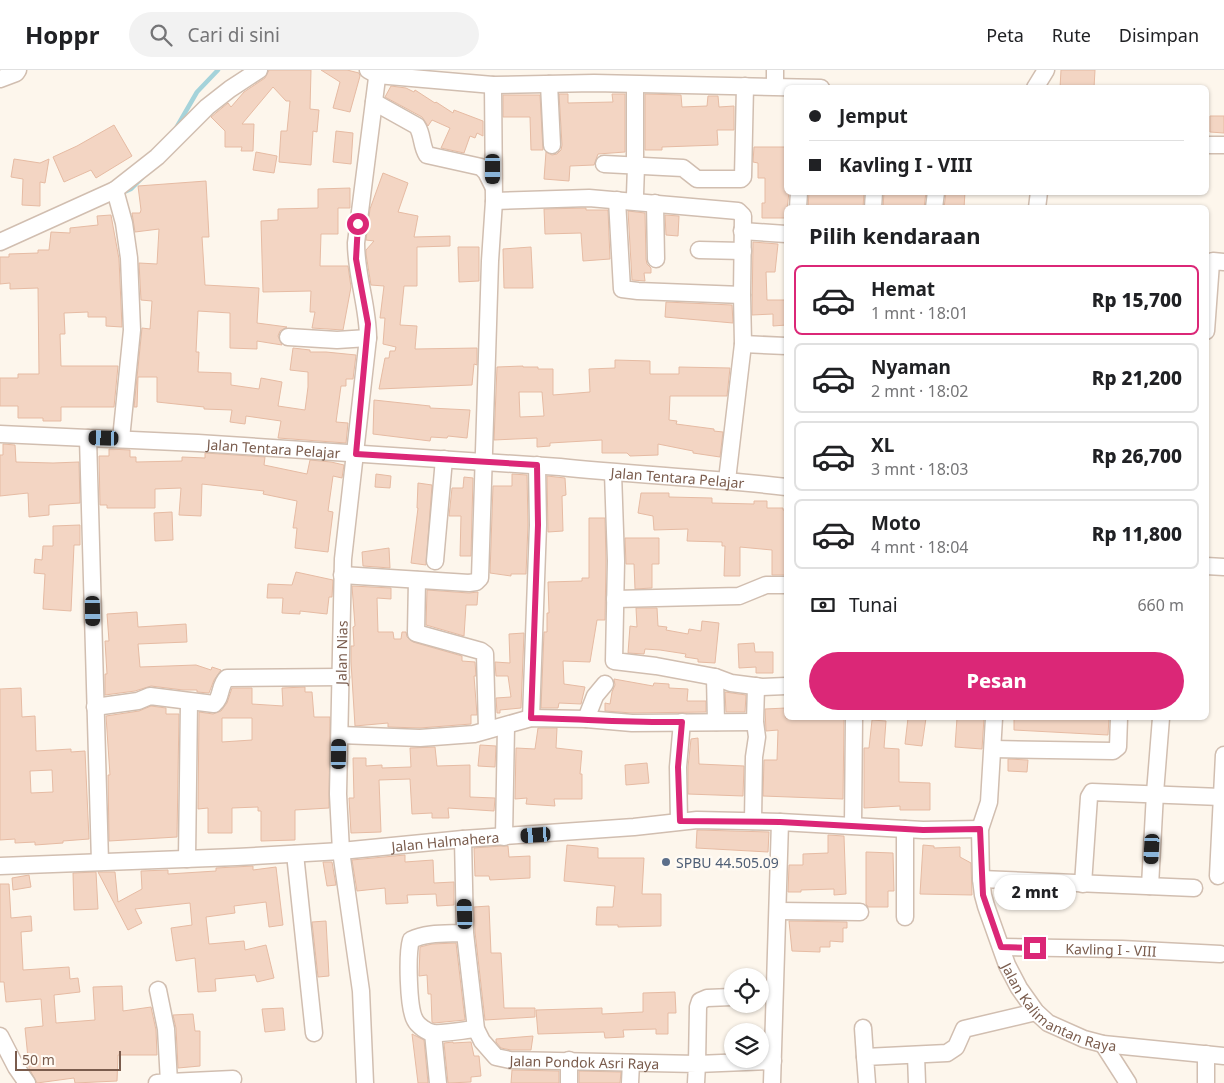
<!DOCTYPE html>
<html lang="id">
<meta charset="utf-8">
<style>
body{margin:0;font-family:"Noto Sans",sans-serif;background:#f2f2f2;color:#202124;height:100vh;display:flex;flex-direction:column;font-size:19px;white-space:nowrap}
*{box-sizing:border-box;margin:0}
p{font-size:16px;color:#757577}
.icon{flex:none;width:28px;height:28px;fill:none;stroke:currentColor;stroke-width:2;stroke-linecap:round;stroke-linejoin:round}
.map{position:relative;flex:1;overflow:hidden}
.details{position:absolute;left:784px;top:135px;width:425px;height:515px;display:flex;flex-direction:column;background:#fff;border-radius:8px;box-shadow:0 1px 4px #0004}
.details>*{flex:none}
.hud{position:absolute;left:784px;top:15px;width:425px;height:110px;border-radius:8px;box-shadow:0 1px 4px #0004;display:grid;align-content:center;height:110px;padding:0 25px;background:#fff}
.fabs{position:absolute;left:724px;top:898px;display:grid;gap:10px}
.fabs a{display:grid;place-items:center;width:45px;height:45px;border-radius:50%;background:#fff;box-shadow:0 1px 4px #0004;font-size:25px}
.scale{position:absolute;left:15px;bottom:12px;width:106px;box-sizing:border-box;padding-left:5px;border:2px solid #7a5c4d;border-top:0;font-size:14px;line-height:18px;white-space:nowrap;color:#7a5c4d;-webkit-text-stroke:4px #fffaf3;paint-order:stroke}
.end{position:absolute;width:22px;height:22px;margin:-11px;border:6px solid #db2777;background:#fff;box-shadow:0 0 0 2px #fff}
.from{border-radius:50%}
.bubble{position:absolute;height:35px;border-radius:18px;background:#fff;box-shadow:0 1px 4px #0004;font-size:16px;font-weight:800;line-height:35px;text-align:center}
.car{position:absolute;width:15px;height:30px;margin:-15px -8px;border-radius:6px;box-shadow:0 0 4px 1px #0007;background:linear-gradient(#222 24%,#8ab4d8 0 40%,#222 0 76%,#8ab4d8 0 86%,#222 0)}
.hud b{display:flex;align-items:center;gap:18px;height:48px;font-size:19px}
.hud b+b{border-top:1px solid #e0e0e0}
.hud i{width:12px;height:12px;background:#202124}
ul{padding:0;list-style:none}
li{display:flex;align-items:center;gap:15px;height:70px;margin:0 10px 8px;padding:0 15px;border:2px solid #e0e0e0;border-radius:8px}
li div{flex:1}
li b{display:block;font-size:19px}
li em{font-style:normal;font-weight:800}
li.current{border-color:#db2777}
li>.icon{width:45px;height:45px;stroke-width:1.5}
h2{padding:0 25px;font-size:22px;line-height:60px}
.pay{display:flex;align-items:center;gap:12px;height:55px;padding:0 25px;font-size:19px}
.pay p{margin-inline-start:auto}
.cta{display:flex;gap:10px;margin-top:auto;padding:10px 25px}
.cta a{flex:1;height:58px;border-radius:30px;background:#db2777;color:#fff;font-size:20px;font-weight:800;line-height:58px;text-align:center}
header{display:flex;align-items:center;gap:30px;box-sizing:border-box;height:70px;padding:0 25px;background:#fff;border-bottom:1px solid #e0e0e0}
header strong{font-size:24px}
nav{display:flex;gap:28px;margin-inline-start:auto;font-size:18px}
.search{width:350px;height:45px;background:#f2f2f2;display:flex;align-items:center;gap:12px;box-sizing:border-box;padding:0 18px;border-radius:28px;color:#757577;font-size:19px}
.map>svg:first-child{display:block}
.lines{fill:none;stroke-linecap:round;stroke-linejoin:round}
.stream{stroke:#a5d3da;stroke-width:4.5}
.building{fill:#f3d5c3;stroke:#e6bba3;fill-rule:evenodd}
.minor-casing{stroke:#d1beb0;stroke-width:19}
.minor{stroke:#fff;stroke-width:16}
.route{stroke:#db2777;stroke-width:6}
.service-dot{fill:#5c6f8a;stroke:#fffaf3;stroke-width:2}
.labels{text-anchor:middle;dominant-baseline:central;stroke-width:5;stroke-linejoin:round;paint-order:stroke}
.street-label{font-size:14px;fill:#7a5c4d;stroke:#fffaf3}
.service-label{font-size:14px;fill:#4e5e75;stroke:#fffaf3;text-anchor:start}
</style>
<header>
<strong>Hoppr</strong>
<div class="search"><svg class="icon" aria-label="search" viewBox="0 0 24 24"><circle cx="10" cy="10" r="6"/><path d="M15 15l6 6"/></svg>Cari di sini</div>
<nav><a>Peta</a><a>Rute</a><a>Disimpan</a></nav>
</header>
<div class="map">
<svg width="1224" height="1013" viewBox="0 0 1224 1013">
<rect width="100%" height="100%" fill="#fdf6ec"/>
<g class="lines">
<g class="stream">
<path d="M175,60L197,22L218,0"/>
<path d="M122,123L131,119L142,108"/>
</g>
</g>
<g class="building">
<path d="M269,0H311L310,39L319,40L317,62L313,61L311,95L279,92L281,61H287L290,31H286L273,17L242,54H254L253,81H241L242,77H225V61L211,47L228,33L231,37L244,22L265,8Z"/>
<path d="M321,0H347L359,3L360,6L350,42L333,38L340,12Z"/>
<path d="M1061,0H1095L1094,18H1060Z"/>
<path d="M391,16L406,18L414,22L415,20L435,33L436,32L453,43L454,40L483,51V66L477,63L475,68L470,66L464,83L441,78L450,58L432,50L428,56L422,47L385,27Z"/>
<path d="M559,24H568V33L613,32L612,24H625V82L598,84L594,95L570,96L569,111L544,109L546,82L552,85L557,84L561,80L562,75Z"/>
<path d="M645,24L681,25L682,37L707,36L708,26H718L719,37L734,36V60H717L718,75L662,77V80H645Z"/>
<path d="M503,25H540L543,80H531L530,47H503Z"/>
<path d="M1210,46H1224V63L1210,62Z"/>
<path d="M114,55L132,86L96,108L91,100L64,112L53,87L77,76Z"/>
<path d="M336,61L353,63L351,94L333,92Z"/>
<path d="M754,77H786V122H789L786,148H762V133H765V108H758V93L753,92Z"/>
<path d="M256,82L277,86L274,103L253,100Z"/>
<path d="M14,89L40,93L49,89L45,113L40,112V136L22,135L23,109L11,107Z"/>
<path d="M383,103L408,113L398,142L418,146L414,167L450,166V176L417,177V216H404L400,255L417,256L415,279L477,278V295L474,294L472,315L379,319L385,288H389L390,281H395L396,277L383,274L385,248H380L384,216L371,215L366,184V180L374,171L366,170L370,139Z"/>
<path d="M206,111L209,167H202L205,215L259,218L257,253L287,257L280,261L278,266L282,275L257,271V279L230,278V243L198,241L196,282H199L198,302L231,303V315L259,319L261,308L282,312L278,336L305,340L308,317V302L290,300L293,278L310,280V282H326L356,285L353,309H346V316H341L336,352L348,353L346,373L278,368L281,351L246,346L245,354L230,352L232,340L204,339V337L157,332V307H138L137,337H134L142,258L150,259L152,231L141,230L139,193L157,194L159,159L135,162L132,143H140L141,140L138,116Z"/>
<path d="M350,118V138H338V164H321L320,196H348L351,217L343,260L312,258L315,242H310L311,221L263,222L261,151L278,150V139L318,138V119Z"/>
<path d="M809,122H864L863,138H808Z"/>
<path d="M884,122H926L924,138H883Z"/>
<path d="M946,122H965L964,138H944Z"/>
<path d="M586,138V140H608L610,189L583,191L581,163L545,164L544,139Z"/>
<path d="M628,141L645,143L646,189L647,194L651,198V203H644L645,211L632,210Z"/>
<path d="M111,145L119,189L122,257L106,256V247H88V242L64,243L65,264H60L61,296H118L114,337H61V351H43V348H18V336H0V308H18V304H39L38,218L10,219V213L0,214V187H9V184L38,183V180H49L51,162L70,163V158L98,155L97,146Z"/>
<path d="M665,145L679,146L678,166L666,165Z"/>
<path d="M753,172L778,174L775,202H766L767,230H786V255L773,256V244L752,245Z"/>
<path d="M458,177H479V211L459,212Z"/>
<path d="M531,177L533,218H504L503,179Z"/>
<path d="M666,232L732,235L733,253L665,247Z"/>
<path d="M615,290L650,291V304H679V297L730,298L727,326H670L669,350L677,351L676,354L714,359V361L723,362L720,387L693,383V381L658,374V385L630,386L627,383H602V370L550,373V376L537,377V368L494,370L497,297L523,296V297H538V299H553V325L590,322L589,299L615,298ZM519,322H542L544,346L520,347Z"/>
<path d="M374,330L430,336V338L470,340L467,368L448,366L447,368L431,367L430,371L373,364Z"/>
<path d="M3,374L15,375L16,392L53,393L79,392L80,433L49,435V445L29,447L28,423L0,426V385H3Z"/>
<path d="M109,379L130,380V387H136V392L182,391V387L205,388V383L265,387L264,395L307,404L310,390L331,392L344,395L342,408L333,406L328,441L333,442L328,482L295,478L297,458H293L297,431L263,424L264,421L202,414L201,446L179,445L181,418L155,419V438H107V435H100L99,386H109Z"/>
<path d="M376,404L391,406L390,418L375,417Z"/>
<path d="M512,404L527,405L528,455L526,504H511V506L490,503L493,416H512Z"/>
<path d="M547,406L565,408L566,425L562,426L563,461L548,462Z"/>
<path d="M464,407L473,408L471,486H460L461,446H449L452,418H463Z"/>
<path d="M418,413L432,415L426,495L411,493L418,438H417Z"/>
<path d="M641,423H669V427L712,428V433L754,434V431H767V438H783V440H786V505H772V480L740,477V506H724L725,476H722V472L687,471L688,459L654,460L653,446L638,443Z"/>
<path d="M172,442L173,470L155,471L154,443Z"/>
<path d="M589,448H605L606,491L605,550H597L590,592L563,591L564,614L585,617L581,634L559,633L558,638H541L544,562H547V543H549L548,512L582,511V508H589Z"/>
<path d="M80,455V475H74L71,541L43,539L45,504L34,503L35,489L42,490L43,476H53V456Z"/>
<path d="M625,468H659V494H652V518L635,519L634,494H626Z"/>
<path d="M389,478L390,498L363,496L362,482Z"/>
<path d="M296,502L333,510L332,527H329L327,544L300,541V544L282,543L283,528H267L268,514L292,515Z"/>
<path d="M352,516L391,518V529L377,528L378,562H393L394,569H401L402,562H406L407,567L413,572L462,586V591L475,592L476,606H474L477,645H471V654L420,658L388,657V653L355,656L351,592V576H354L353,557L355,556Z"/>
<path d="M427,520L469,523L478,522L477,535H466L464,566L426,555Z"/>
<path d="M636,538H657L658,556L667,557L666,560L688,564L689,559L701,561L702,551L719,553L715,593L698,592V589L685,587L686,584L660,580L645,579L644,584L628,583L630,556L637,557Z"/>
<path d="M137,542L138,557L186,554L187,572L138,574L140,597L196,595L211,600L212,597L221,600L214,610L209,623L197,622V620H183L151,616L135,621L105,625V604H107L105,571H109L107,544Z"/>
<path d="M524,563L521,638L500,640V643H497L496,628L511,627L508,606H496L495,592L510,593L509,564Z"/>
<path d="M754,573L755,582H773V603H756V597L739,598L738,574Z"/>
<path d="M614,609L653,616L654,613L669,614V618L688,619L687,631H706V642L632,643L605,641V633L610,634L612,622L615,615Z"/>
<path d="M305,617V622H312L314,647H330L329,738L295,740V770L261,771V741H258V737L232,738V763H208V738L198,739L199,642L213,644L221,641L227,633L232,618H252V634L283,636L282,618ZM222,648H252V670L222,672Z"/>
<path d="M21,618L22,647L35,646L36,681L71,679V682L85,681L89,769L63,771V773L35,775V772L15,773V769L0,770V619ZM52,700L53,722L31,723L30,701Z"/>
<path d="M725,622L746,625L745,642H726Z"/>
<path d="M151,636L166,638V644H179L177,767L109,771L108,705H110L106,646L139,641Z"/>
<path d="M786,638V648H844L843,729L763,726L764,690H777L778,660L766,661L765,639Z"/>
<path d="M908,648H926L922,676L905,674Z"/>
<path d="M957,648H984L982,679L955,677Z"/>
<path d="M1014,648H1109L1108,665L1014,660Z"/>
<path d="M872,650L886,651L884,678L899,679V712L930,713V740H900V736L864,738V678H869Z"/>
<path d="M538,658H557L556,678L582,681L580,704H582V729H554L555,736L526,734L527,728L515,729L516,678L535,679Z"/>
<path d="M698,668L699,694L744,696L743,726L688,724V697L691,669Z"/>
<path d="M480,675L496,676L495,697L478,696Z"/>
<path d="M435,677L437,696L470,695V727L495,728L494,741L448,738L449,748H432V743L412,744L410,709L379,710L381,762L351,763L349,728H354L353,688H366V696L382,695V698L411,697L410,678Z"/>
<path d="M1008,689L1028,690L1027,702L1008,701Z"/>
<path d="M647,693L649,713L626,715L625,695Z"/>
<path d="M697,760L769,762L768,782L696,778Z"/>
<path d="M828,765L844,766L846,824L834,825V819L801,820V822H788L789,795H803V784L828,783Z"/>
<path d="M567,775L598,778V788H644L642,824H661V856L618,857V855H596L597,837H613L615,816L564,811Z"/>
<path d="M923,775L934,776V778L960,777V787L971,793L972,825L920,824Z"/>
<path d="M501,776H508L509,787L530,786V808L490,810L489,806H475L474,778Z"/>
<path d="M866,782L893,783L894,821H888V837H868L866,834Z"/>
<path d="M405,785V792L433,790L434,813L454,812V835L437,836L436,824L407,825L408,833L386,834L385,818L357,821L352,790Z"/>
<path d="M323,792H332L336,815L327,816Z"/>
<path d="M253,796V800L276,797L283,855L269,857L266,832L234,836L235,843L206,847L209,874L244,871L245,880L266,875L274,908L257,912L255,905L215,909L216,921L198,922L195,888L176,891L171,858L192,855L190,833L135,839L142,853L128,860L98,802H115L118,832L142,819L141,801L168,800V804L216,801V798Z"/>
<path d="M96,802L98,839L74,840L73,803Z"/>
<path d="M29,805L31,817L13,820L12,808Z"/>
<path d="M0,814H9L11,848L31,846L32,861L21,862L23,900L69,897L70,909L78,908L80,922L54,925L56,953L95,950L93,917L122,916L123,941L151,937L156,960L157,985H118L117,1011L75,1013L74,1008L37,1013L29,998L25,958L43,956L41,929L6,932L4,912H0Z"/>
<path d="M489,836L491,883H501L504,938H535V947L485,950L475,862L474,837Z"/>
<path d="M326,851L329,906L318,907L312,852Z"/>
<path d="M789,851L847,852V858H843V872L830,871V877H820V882L792,881Z"/>
<path d="M456,873L465,950L434,953L432,952L431,924H428L427,905L419,906L420,877L432,874Z"/>
<path d="M675,922L676,943H668V964H656V959L623,960L624,967L605,968L604,962L538,964L536,940L602,938V944L643,942V923Z"/>
<path d="M283,938L285,960L265,962L262,939Z"/>
<path d="M193,944L195,961H200V996L178,998L176,958L173,945Z"/>
<path d="M412,964L424,970L428,1013H418Z"/>
<path d="M533,966L531,980H511L501,978L496,972V969Z"/>
<path d="M453,972V973L471,972L474,986H479L481,1006L471,1007V1012L448,1013L444,973Z"/>
<path d="M512,1000L559,1001V1013H511Z"/>
<path d="M579,1001L621,1002L620,1013H579Z"/>
</g>
<g class="lines">
<defs>
<g id="minor">
<path d="M368,0L377,5L493,15L594,13L821,18"/>
<path d="M0,9L16,3L18,0"/>
<path d="M549,14L552,75"/>
<path d="M635,15V87"/>
<path d="M775,16V0"/>
<path d="M1035,18L1046,0"/>
<path d="M374,32L417,56C423,65 421,76 427,85L481,97L486,102L493,116"/>
<path d="M1206,75H1224"/>
<path d="M604,94L683,98L697,109H741L743,107L745,16"/>
<path d="M115,120L124,153L129,188L132,260L121,369"/>
<path d="M635,125L636,96"/>
<path d="M617,130L622,219L638,221L742,225"/>
<path d="M494,131L589,128L738,141L743,146L742,225L743,274L727,410"/>
<path d="M655,133L656,189"/>
<path d="M798,138L799,122"/>
<path d="M873,138L874,122"/>
<path d="M934,138L936,122"/>
<path d="M1037,138L1039,122"/>
<path d="M742,161L786,164"/>
<path d="M0,172L115,120L157,87L207,37L230,19L259,0"/>
<path d="M699,180L743,181"/>
<path d="M1206,261L1211,193L1213,191L1224,192"/>
<path d="M288,267L337,270L368,268"/>
<path d="M743,274L786,276"/>
<path id="s1" d="M0,364L198,373L560,397C636,405 711,408 786,417"/>
<path d="M88,368L100,792"/>
<path d="M613,403L616,491L614,591L656,596L715,607L731,613L762,617L786,616"/>
<path d="M435,491L444,389"/>
<path d="M1206,496L1224,497"/>
<path d="M342,505L469,513L476,512L480,508L490,191L494,131L493,15"/>
<path d="M417,510L416,563L481,581L485,584L487,660"/>
<path d="M615,529L739,526L766,515H786"/>
<path d="M715,607L716,652"/>
<path d="M95,637L138,631L150,626L214,634C222,628 219,615 227,608L341,607"/>
<path d="M531,648L538,455L537,395"/>
<path id="s2" d="M994,648L989,732L980,759L981,809L983,825L986,836L1007,895L1019,918L1036,942L1048,953L1084,969L1103,974L1224,986"/>
<path d="M586,649L595,626L605,614"/>
<path d="M340,665L420,668L474,664L531,648L586,649L632,653L755,652"/>
<path d="M993,679L1113,681L1118,677L1119,648"/>
<path d="M679,751L678,697L682,652"/>
<path d="M753,751L754,687L757,667L755,652L756,616"/>
<path d="M853,755L854,648"/>
<path d="M504,767L506,656"/>
<path id="s3" d="M463,769L465,863L476,959L482,971L496,987L510,990L697,994L696,1013"/>
<path d="M295,784L314,963"/>
<path d="M187,789L189,632"/>
<path id="s4" d="M0,796L237,787L341,781L463,769L634,757L697,750L780,752L923,760L980,759"/>
<path d="M1218,806L1224,685"/>
<path d="M981,809L1194,818"/>
<path d="M1083,814L1089,727L1092,722L1221,727"/>
<path d="M1150,816L1155,723L1161,648"/>
<path d="M778,841L860,842"/>
<path d="M905,847V759"/>
<path d="M465,863C447,864 427,862 411,870C407,884 408,938 415,950C418,956 427,962 433,963C445,964 464,960 476,959"/>
<path id="s5" d="M1001,877L1122,879L1220,884"/>
<path d="M732,927L707,928L700,931L698,937L697,994L773,991"/>
<path d="M863,958L865,987"/>
<path d="M433,963L438,1013"/>
<path d="M0,966L16,997L27,1013"/>
<path d="M1103,974L1128,1013"/>
<path d="M1206,984V1013"/>
<path d="M916,985L917,1013"/>
<path d="M169,1012L233,1009"/>
<path d="M157,1013L169,1012L166,959L158,920"/>
<path id="s6" d="M365,1013L361,921L341,781L338,724L343,489L368,268C368,236 356,206 356,173L378,0"/>
<path d="M569,1013V990"/>
<path d="M630,1013L631,993"/>
<path d="M772,1013L780,752"/>
<path d="M867,1013L865,987L947,983L956,977L964,959L1036,942"/>
</g>
</defs>
<use href="#minor" class="minor-casing"/>
<use href="#minor" class="minor"/>
</g>
<g class="lines">
<path class="route" d="M358,154L356,189L368,254L356,384L537,395L538,455L531,648C582,649 631,653 682,652L678,697L680,751L780,752L923,760L980,759L983,825L1001,877L1035,878"/>
</g>
<circle class="service-dot" cx="666" cy="792" r="5"/>
<g class="labels">
<g class="street-label">
<text stroke="none"><textPath href="#s1" startOffset="274">Jalan Tentara Pelajar</textPath></text>
<text stroke="none"><textPath href="#s1" startOffset="679">Jalan Tentara Pelajar</textPath></text>
<text stroke="none"><textPath href="#s6" startOffset="432">Jalan Nias</textPath></text>
<text stroke="none"><textPath href="#s4" startOffset="446">Jalan Halmahera</textPath></text>
<text stroke="none"><textPath href="#s5" startOffset="110">Kavling I - VIII</textPath></text>
<text stroke="none"><textPath href="#s2" startOffset="324">Jalan Kalimantan Raya</textPath></text>
<text stroke="none"><textPath href="#s3" startOffset="314">Jalan Pondok Asri Raya</textPath></text>
</g>
<g class="service-label">
<text x="676" y="792">SPBU 44.505.09</text>
</g>
</g>
</svg>
<div class="fabs">
<a><svg class="icon" aria-label="locate" viewBox="0 0 24 24"><circle cx="12" cy="12" r="6"/><path d="M12 2v4M12 18v4M2 12h4M18 12h4"/></svg></a>
<a><svg class="icon" aria-label="layers" viewBox="0 0 24 24"><path d="M12 4l9 5-9 5-9-5zM3 14l9 5 9-5"/></svg></a>
</div>
<div class="scale">50 m</div>
<i class="end from" style="left:358px;top:154px"></i>
<i class="end" style="left:1035px;top:878px"></i>
<div class="bubble" style="left:994px;top:805px;width:82px">2 mnt</div>
<i class="car" style="left:493px;top:99px;rotate:180deg"></i>
<i class="car" style="left:104px;top:368px;rotate:272deg"></i>
<i class="car" style="left:93px;top:541px;rotate:179deg"></i>
<i class="car" style="left:339px;top:684px;rotate:1deg"></i>
<i class="car" style="left:536px;top:765px;rotate:266deg"></i>
<i class="car" style="left:1152px;top:779px;rotate:183deg"></i>
<i class="car" style="left:465px;top:844px;rotate:358deg"></i>
<div class="hud">
<b><i class="from"></i>Jemput</b>
<b><i></i>Kavling I - VIII</b>
</div>
<section class="details">
<h2>Pilih kendaraan</h2>
<ul>
<li class="current"><svg class="icon" aria-label="car" viewBox="0 0 24 24"><path d="M5 17H2v-5l4-1 3-4h7l3 4 3 1v5h-3M9 17h6M6 11h13"/><circle cx="7" cy="17" r="2"/><circle cx="17" cy="17" r="2"/></svg><div><b>Hemat</b><p>1 mnt · 18:01</p></div><em>Rp 15,700</em></li>
<li><svg class="icon" aria-label="car" viewBox="0 0 24 24"><path d="M5 17H2v-5l4-1 3-4h7l3 4 3 1v5h-3M9 17h6M6 11h13"/><circle cx="7" cy="17" r="2"/><circle cx="17" cy="17" r="2"/></svg><div><b>Nyaman</b><p>2 mnt · 18:02</p></div><em>Rp 21,200</em></li>
<li><svg class="icon" aria-label="car" viewBox="0 0 24 24"><path d="M5 17H2v-5l4-1 3-4h7l3 4 3 1v5h-3M9 17h6M6 11h13"/><circle cx="7" cy="17" r="2"/><circle cx="17" cy="17" r="2"/></svg><div><b>XL</b><p>3 mnt · 18:03</p></div><em>Rp 26,700</em></li>
<li><svg class="icon" aria-label="car" viewBox="0 0 24 24"><path d="M5 17H2v-5l4-1 3-4h7l3 4 3 1v5h-3M9 17h6M6 11h13"/><circle cx="7" cy="17" r="2"/><circle cx="17" cy="17" r="2"/></svg><div><b>Moto</b><p>4 mnt · 18:04</p></div><em>Rp 11,800</em></li>
</ul>
<div class="pay"><svg class="icon" aria-label="cash" viewBox="0 0 24 24"><path d="M3 7h18v10H3z"/><circle cx="12" cy="12" r="2"/></svg>Tunai<p>660 m</p></div>
<div class="cta"><a>Pesan</a></div>
</section>
</div>
